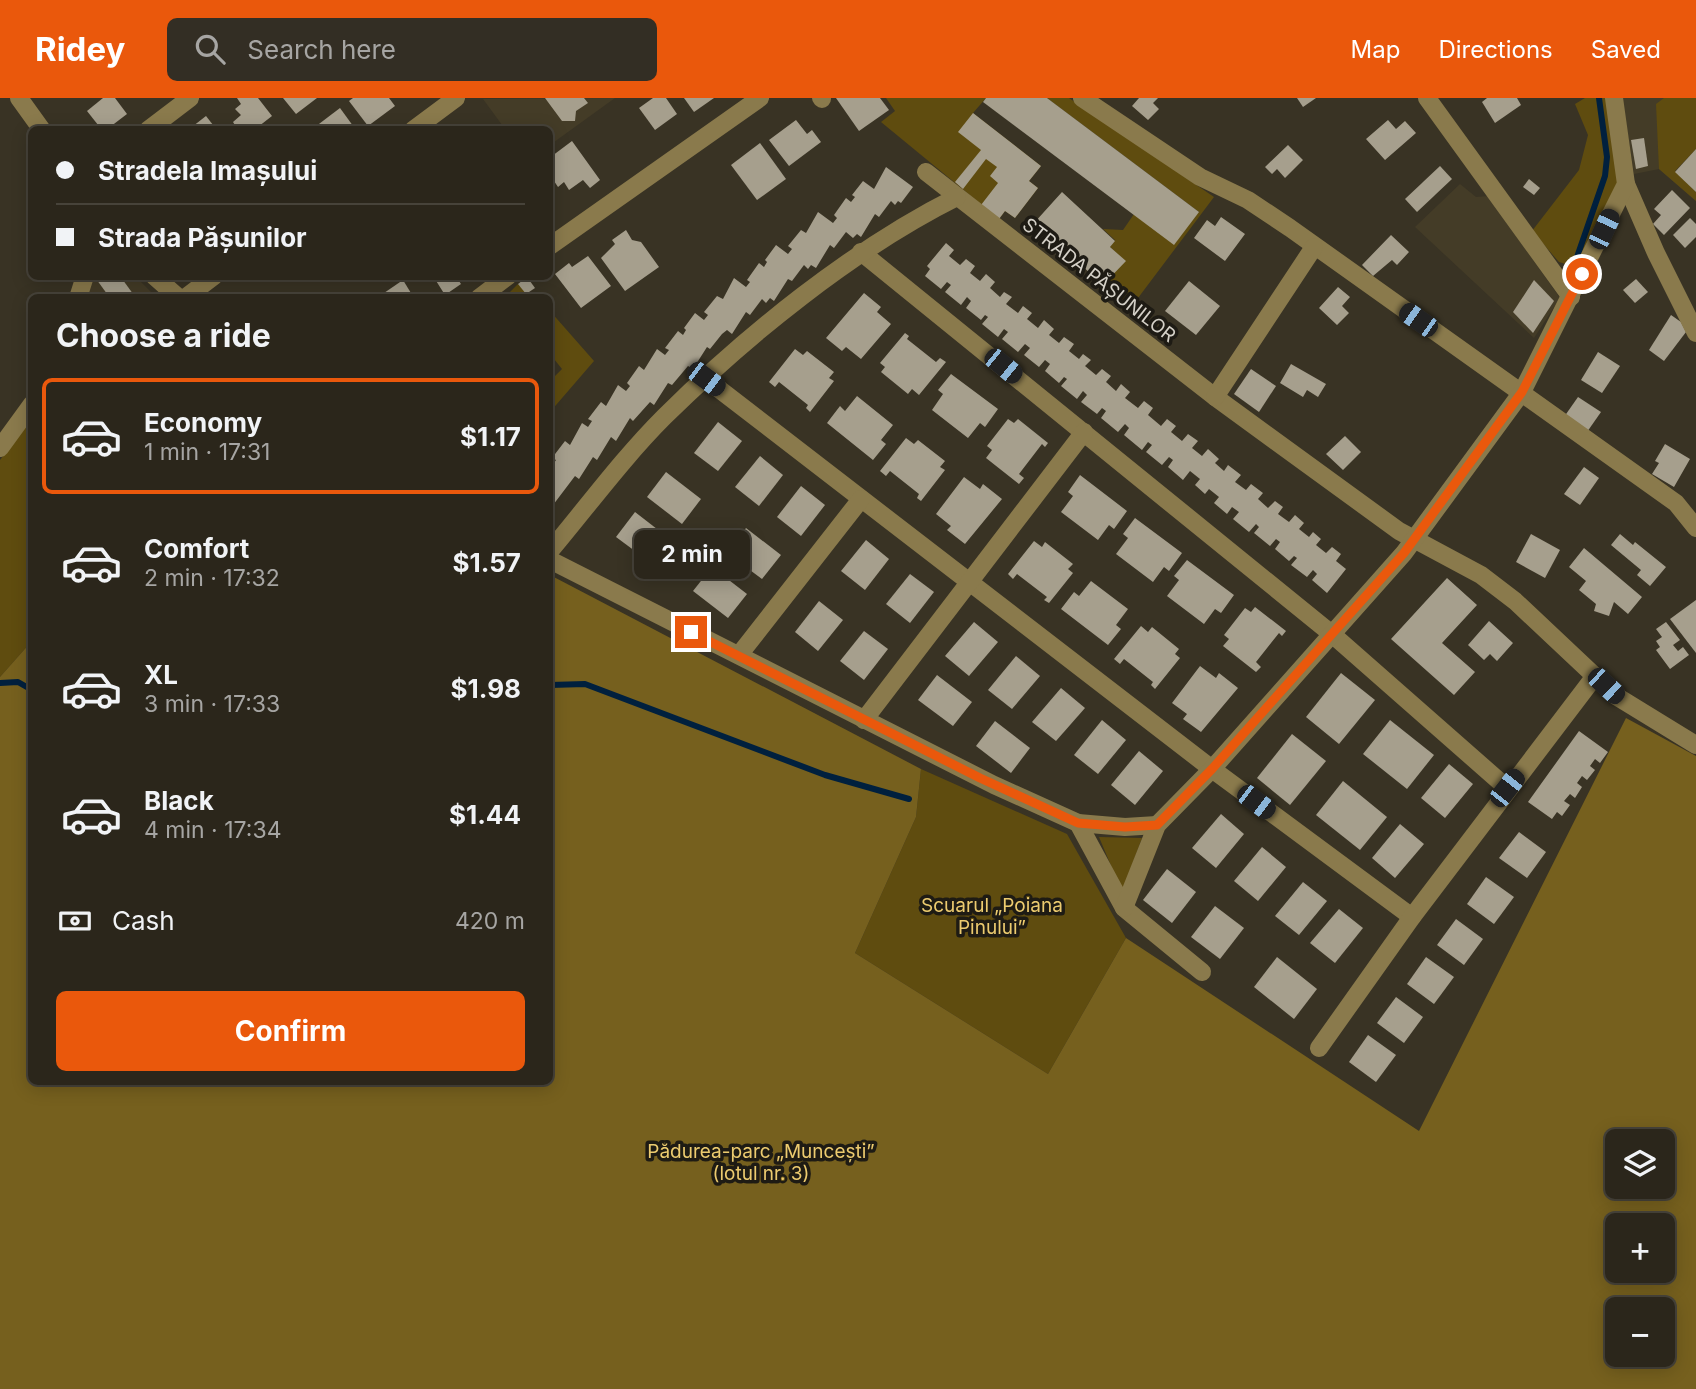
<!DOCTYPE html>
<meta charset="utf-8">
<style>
body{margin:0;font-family:Inter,sans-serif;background:#332e24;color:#f1f3f6;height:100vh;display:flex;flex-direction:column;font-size:26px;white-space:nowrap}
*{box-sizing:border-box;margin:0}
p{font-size:23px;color:#a6a5a3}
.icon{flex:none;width:38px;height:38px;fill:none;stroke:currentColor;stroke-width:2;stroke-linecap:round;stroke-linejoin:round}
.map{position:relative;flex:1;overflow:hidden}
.side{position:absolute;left:28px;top:196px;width:525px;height:791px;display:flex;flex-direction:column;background:#2b261b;border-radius:10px;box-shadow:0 4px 18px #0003,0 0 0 2px #47433a}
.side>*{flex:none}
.top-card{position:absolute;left:28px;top:28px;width:525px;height:154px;border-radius:10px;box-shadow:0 4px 18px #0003,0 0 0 2px #47433a;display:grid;align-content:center;height:154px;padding:0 28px;background:#2b261b}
.tools{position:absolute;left:1605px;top:1031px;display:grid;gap:14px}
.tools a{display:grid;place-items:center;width:70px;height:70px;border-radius:10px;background:#2b261b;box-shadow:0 4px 18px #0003,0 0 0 2px #47433a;font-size:35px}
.end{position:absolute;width:32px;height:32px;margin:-16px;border:9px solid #ea580c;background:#fff;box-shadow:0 0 0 4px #fff}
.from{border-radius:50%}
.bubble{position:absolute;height:49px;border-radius:10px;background:#2b261b;box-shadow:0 4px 18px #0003,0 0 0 2px #47433a;font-size:23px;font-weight:700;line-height:49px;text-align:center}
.car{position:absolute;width:21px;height:42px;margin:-21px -10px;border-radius:9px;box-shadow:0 0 5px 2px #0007;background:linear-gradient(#222 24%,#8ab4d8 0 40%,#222 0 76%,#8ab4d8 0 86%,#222 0)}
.top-card b{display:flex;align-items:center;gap:24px;height:66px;font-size:26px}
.top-card b+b{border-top:2px solid #47433a}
.top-card i{width:18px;height:18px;background:#f1f3f6}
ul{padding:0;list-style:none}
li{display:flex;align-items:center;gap:21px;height:116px;margin:0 14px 10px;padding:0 14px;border:4px solid transparent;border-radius:10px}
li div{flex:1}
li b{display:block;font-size:26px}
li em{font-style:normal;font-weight:700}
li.current{border-color:#ea580c}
li>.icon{width:63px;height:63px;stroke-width:1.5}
h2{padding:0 28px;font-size:32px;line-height:84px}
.pay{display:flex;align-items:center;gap:18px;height:77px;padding:0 28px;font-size:26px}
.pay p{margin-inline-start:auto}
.cta{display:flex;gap:14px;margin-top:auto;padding:14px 28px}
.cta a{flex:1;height:80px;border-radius:10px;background:#ea580c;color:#fff;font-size:28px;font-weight:700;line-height:80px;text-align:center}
header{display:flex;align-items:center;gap:42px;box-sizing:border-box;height:98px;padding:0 35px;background:#ea580c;color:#fff}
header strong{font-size:33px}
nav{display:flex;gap:38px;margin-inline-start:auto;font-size:24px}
.search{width:490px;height:63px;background:#332e24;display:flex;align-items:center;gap:18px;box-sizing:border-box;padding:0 24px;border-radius:10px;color:#a6a5a3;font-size:26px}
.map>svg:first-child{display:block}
.built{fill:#443c27}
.green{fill:#5f4c0f}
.forest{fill:#76601e;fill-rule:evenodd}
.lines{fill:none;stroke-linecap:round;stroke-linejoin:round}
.stream{stroke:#00203e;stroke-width:6}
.building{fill:#a69f8d}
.minor{stroke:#8a7a4c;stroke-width:18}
.route{stroke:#ea580c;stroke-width:9}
.labels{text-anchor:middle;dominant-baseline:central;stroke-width:7;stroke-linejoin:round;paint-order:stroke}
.street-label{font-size:19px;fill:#d5d1c8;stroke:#1e1b14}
.park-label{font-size:19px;fill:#eccb6f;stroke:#1e1b14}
</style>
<header>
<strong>Ridey</strong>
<div class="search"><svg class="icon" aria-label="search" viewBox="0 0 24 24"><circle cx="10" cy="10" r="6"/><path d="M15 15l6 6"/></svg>Search here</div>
<nav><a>Map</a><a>Directions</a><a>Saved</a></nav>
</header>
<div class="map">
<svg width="1696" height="1291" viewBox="0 0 1696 1291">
<rect width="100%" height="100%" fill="#393324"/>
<g class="built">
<path d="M615,0L550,47V32L505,31L483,1Z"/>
<path d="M1622,0H1696V103L1659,71L1634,76Z"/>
<path d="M1460,86L1476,99L1488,98L1560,200L1534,240L1415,129Z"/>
<path d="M92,178L136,179L156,199L84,200Z"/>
</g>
<g class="green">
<path d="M886,0H986L973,15L1041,68L1029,83L1038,90L1015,120L1005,113L999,121L881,24L895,13Z"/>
<path d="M1047,0H1069L1214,99L1138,200L1119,202L1103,187L1125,163L1110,149L1115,142L1103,131L1123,132L1134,116L1199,114Z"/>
<path d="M1585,0H1609L1619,70L1617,89L1584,163L1572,168L1559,164L1532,133L1579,72L1588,37L1575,6Z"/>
<path d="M1664,0H1696V51L1675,73L1696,94V103L1659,71L1656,6Z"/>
<path d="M518,186L537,199L504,200Z"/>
<path d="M550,213L594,263L550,314V283L562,271L550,256Z"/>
<path d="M31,320V544L0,579V362Z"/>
<path d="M921,671L1067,736L1126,840L1048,976L855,855L916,719Z"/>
<path d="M1099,739L1142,740L1122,794Z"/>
</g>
<path class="forest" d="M550,477L921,671L916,719L855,855L1048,976L1126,840L1419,1033L1626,620L1696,658V1291H0V579L31,544L32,984H550ZM1617,1043H1662V1088H1617ZM1617,1127H1662V1172H1617ZM1617,1211H1662V1256H1617Z"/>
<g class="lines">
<g class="stream">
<path d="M1576,162L1605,78L1607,59L1599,0"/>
<path d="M0,585L18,584L32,592"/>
<path d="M550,587L585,586L825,677L909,701"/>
</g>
</g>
<g class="building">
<path d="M103,0H115L127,16L106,32H102L87,13Z"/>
<path d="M237,0H258L272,18L254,32L246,27L238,32L233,24L241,17L235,11L241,6Z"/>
<path d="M283,0H317L296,16Z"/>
<path d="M353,0H389L395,8L368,28L349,3Z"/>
<path d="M545,0H584L588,5L576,13L575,23H562Z"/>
<path d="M653,0H666L677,16L655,32L639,10Z"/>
<path d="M684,0H714L694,14Z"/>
<path d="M836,0H880L889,12L859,33Z"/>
<path d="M986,0H1047L1199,114L1174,147L983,4Z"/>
<path d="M1139,0H1158L1153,5L1159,11L1148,22L1132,8Z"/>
<path d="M1297,0H1316L1303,9Z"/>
<path d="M1487,0H1517L1521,7L1495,25L1482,4Z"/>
<path d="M340,10L356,32H311Z"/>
<path d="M973,15L1041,68L1029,83L1038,90L1015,120L1005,113L999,121L981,107L998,85L990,78L997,69L986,61L963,91L955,84L981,52L958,34Z"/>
<path d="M206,18L217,32H188Z"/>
<path d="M796,22L807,36L812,32L821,44L789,68L769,42Z"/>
<path d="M1388,22L1396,31L1405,23L1416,35L1385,62L1366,41Z"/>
<path d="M1644,40L1648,68L1636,71L1631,42Z"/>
<path d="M572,43L600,82L590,90L583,82L569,92L564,84L558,89L550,77L552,58Z"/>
<path d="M760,45L786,81L757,102L731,67Z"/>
<path d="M1288,47L1303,62L1285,80L1277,71L1272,76L1265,69Z"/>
<path d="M1696,51V94L1675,74Z"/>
<path d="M1440,68L1452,81L1417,114L1405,101Z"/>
<path d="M886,69L913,89L901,105L898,103L895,107L891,103L879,119L875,116L861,139L857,136L853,140L846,134L834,150L830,147L816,170L811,167L808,171L804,167L792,183L788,181L774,203L770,200L766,205L762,201L750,217L746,214L732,236L727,232L722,236L710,251L707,249L693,271L688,268L672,287L668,285L654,307L650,304L633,323L630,320L616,343L611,339L597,362L593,359L579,381L575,378L550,411V366L552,368L556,362L552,360L565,343L570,347L582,325L588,329L592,323L588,321L601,304L606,308L618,287L626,293L630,288L627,285L639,268L644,272L657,251L665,257L669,252L665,250L678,233L683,237L686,232L684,230L695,215L704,222L708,217L704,214L717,198L723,201L734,180L746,189L750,184L747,182L759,165L764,169L767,164L765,162L776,147L788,156L792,151L788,148L801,132L806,135L818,114L833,125L837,120L834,117L846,100L851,104L855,99L852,97L863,83L874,91Z"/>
<path d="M1529,81L1540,90L1534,97L1523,89Z"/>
<path d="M1672,92L1690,110L1664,137L1653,126L1661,117L1654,111Z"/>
<path d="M1062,94L1115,143L1110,149L1126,163L1103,187L1069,156L1062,162L1043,145L1049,138L1034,125Z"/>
<path d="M1221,119L1245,136L1225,163L1194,140L1207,122L1215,128Z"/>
<path d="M1690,120L1696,126V139L1685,150L1673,137Z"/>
<path d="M626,132L632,142L641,144L659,169L625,193L601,160L615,146L612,142Z"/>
<path d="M1391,137L1409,154L1397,167L1392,162L1373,178L1362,167Z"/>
<path d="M946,145L954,152L949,158L960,167L966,161L975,168L970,175L980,183L986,176L995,184L990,190L1000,199L1004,194L1012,199L1006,206L1018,215L1023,208L1032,215L1027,221L1038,230L1044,222L1054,231L1049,237L1059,245L1064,239L1074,246L1069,253L1079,261L1083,256L1091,262L1085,268L1096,277L1102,271L1111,278L1106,284L1116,293L1121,286L1130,294L1125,300L1138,310L1144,303L1153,310L1148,317L1161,328L1167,321L1176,328L1171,334L1182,343L1188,336L1198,343L1192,350L1202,358L1208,351L1219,361L1215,365L1224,373L1228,367L1241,377L1235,384L1246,392L1251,386L1263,395L1258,401L1268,410L1275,403L1283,409L1278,416L1289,424L1295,417L1304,425L1299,431L1309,439L1313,434L1321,441L1316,447L1326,455L1332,449L1341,456L1336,463L1346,471L1327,495L1312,482L1317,476L1313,472L1307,479L1291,467L1297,460L1294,458L1289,463L1275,451L1280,444L1276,441L1270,448L1254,435L1259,429L1256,426L1249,434L1233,421L1239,414L1232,409L1227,416L1214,405L1219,399L1209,391L1205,396L1195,387L1200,381L1190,373L1183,382L1168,369L1173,362L1169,359L1162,367L1146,354L1152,347L1148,344L1142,352L1124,337L1129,330L1125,326L1118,334L1101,320L1106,313L1102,310L1097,316L1081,304L1087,297L1083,293L1077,301L1061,288L1067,281L1064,279L1059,285L1045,273L1050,266L1045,262L1039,269L1024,257L1030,250L1025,246L1018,254L1002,241L1008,234L1004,231L998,239L982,226L988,219L985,217L981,222L966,210L971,203L967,199L961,207L945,194L951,187L947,184L941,191L925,178L930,171L927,168Z"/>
<path d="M588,158L611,188L581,210L555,176L569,165L572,169Z"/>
<path d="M94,178H120L136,200H110Z"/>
<path d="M433,178H460L457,180L461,186L445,197Z"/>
<path d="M527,179L535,190L526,196L518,186Z"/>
<path d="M1636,181L1648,194L1635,205L1623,192Z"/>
<path d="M403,182L414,200H387L384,195Z"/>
<path d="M1534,182L1554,203L1533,235L1513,214Z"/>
<path d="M1189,183L1220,208L1196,237L1165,213Z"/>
<path d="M1338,189L1350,199L1342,208L1349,215L1337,227L1319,210Z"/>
<path d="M864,195L881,209L877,214L891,226L861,261L846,249L842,253L826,240Z"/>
<path d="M1671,217L1681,224L1686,234L1664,263L1649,252Z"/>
<path d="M905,235L909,238L907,241L936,264L940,260L946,264L919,297L912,291L908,296L881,274L885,269L880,265Z"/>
<path d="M795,251L803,257L807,253L834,274L829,280L834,283L810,314L806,310L808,307L779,284L775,289L769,284Z"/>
<path d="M1598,254L1620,268L1602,295L1581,282Z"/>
<path d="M1291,266L1326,286L1318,299L1307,292L1303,299L1280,285Z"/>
<path d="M1251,271L1276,288L1259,314L1234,296Z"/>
<path d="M951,276L998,311L985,329L980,325L968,340L932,312L943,296L938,292Z"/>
<path d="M857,298L893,327L881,342L886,346L873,362L827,325L840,308L845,313Z"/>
<path d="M1578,299L1601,314L1587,334L1564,319Z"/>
<path d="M1008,321L1014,325L1018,321L1048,345L1045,349L1042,346L1019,376L1024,380L1019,386L986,360L992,352L987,348Z"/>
<path d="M718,324L742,343L718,373L694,355Z"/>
<path d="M1345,338L1361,354L1343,372L1326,356Z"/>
<path d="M906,340L914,346L918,342L945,363L940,369L945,372L921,403L917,400L919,396L890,373L886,378L880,373Z"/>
<path d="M1665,346L1690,361L1674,389L1652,376L1659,365L1655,363Z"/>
<path d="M760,358L783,377L759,408L735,389Z"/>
<path d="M1584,369L1599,380L1580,407L1564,396Z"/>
<path d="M666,374L701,401L682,426L647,399Z"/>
<path d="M1080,377L1127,413L1114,431L1109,427L1098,442L1061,414L1073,398L1068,394Z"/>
<path d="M964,379L980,391L983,386L1002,401L965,446L947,432L951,428L936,416Z"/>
<path d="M801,388L825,407L801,438L777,419Z"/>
<path d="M635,414L666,438L647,462L616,439Z"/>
<path d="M1135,420L1182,455L1169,473L1164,469L1153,484L1116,456L1128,440L1123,436Z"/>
<path d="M746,430L781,457L762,481L727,455Z"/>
<path d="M1531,436L1560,452L1545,480L1516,464Z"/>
<path d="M1620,436L1633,447L1635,444L1666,469L1650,488L1637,477L1641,472L1611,447Z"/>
<path d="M866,442L889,461L865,492L841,473Z"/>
<path d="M1034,443L1042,449L1045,444L1073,466L1068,471L1073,475L1049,505L1044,502L1047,499L1017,476L1013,481L1008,476Z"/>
<path d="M1584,450L1642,499L1628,516L1614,504L1609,518L1594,513L1596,506L1579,492L1586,483L1569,469Z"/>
<path d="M1187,462L1234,497L1221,515L1215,511L1204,526L1167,498L1179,482L1174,478Z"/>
<path d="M712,469L747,496L728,520L693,493Z"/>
<path d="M910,476L934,494L910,525L886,506Z"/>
<path d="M1447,480L1477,507L1442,545L1475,574L1454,597L1391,541Z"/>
<path d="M1091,483L1128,511L1116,527L1121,531L1108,547L1061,511L1074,494L1079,498Z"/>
<path d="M1696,502V555L1670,521Z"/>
<path d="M819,503L843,522L818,553L795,534Z"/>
<path d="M1255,509L1286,533L1282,538L1279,535L1256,564L1261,569L1256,574L1223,548L1229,541L1224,537L1245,510L1251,514Z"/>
<path d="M1489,523L1513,545L1497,563L1490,556L1484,562L1468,547Z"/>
<path d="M974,524L998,544L969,578L945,558Z"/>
<path d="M1666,524L1680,542L1673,547L1678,553L1683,549L1689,557L1670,571L1656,552L1660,549L1656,543L1662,539L1656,531Z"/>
<path d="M1141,528L1148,534L1152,529L1179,551L1175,556L1180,560L1155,591L1151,587L1153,584L1124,561L1120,566L1114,561Z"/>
<path d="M864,533L888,551L864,582L840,563Z"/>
<path d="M1016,558L1040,578L1012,611L988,592Z"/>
<path d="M1200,568L1216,580L1219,575L1238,590L1201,634L1183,621L1187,616L1172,605Z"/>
<path d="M1341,575L1375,602L1339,646L1306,619Z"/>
<path d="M937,577L972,604L953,628L918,602Z"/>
<path d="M1061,590L1085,610L1056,643L1032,624Z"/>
<path d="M1102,622L1126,642L1098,676L1074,657Z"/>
<path d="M1390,622L1434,657L1407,691L1363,656Z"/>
<path d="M995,623L1030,650L1011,675L976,648Z"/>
<path d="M1579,633L1608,654L1600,665L1595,661L1590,668L1595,672L1587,682L1582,678L1577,685L1582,689L1575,700L1570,696L1564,703L1570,707L1562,718L1557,714L1552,721L1528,704Z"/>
<path d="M1292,636L1326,663L1290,707L1257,680Z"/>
<path d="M1139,653L1163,673L1135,707L1111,687Z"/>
<path d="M1449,666L1473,686L1445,720L1421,700Z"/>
<path d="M1343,683L1387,719L1360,752L1316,717Z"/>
<path d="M1221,716L1244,736L1216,770L1192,750Z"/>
<path d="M1400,726L1424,746L1395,780L1372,760Z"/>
<path d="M1519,734L1546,754L1527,780L1499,760Z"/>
<path d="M1262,749L1286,769L1258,803L1234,783Z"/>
<path d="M1167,771L1196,794L1172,825L1143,802Z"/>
<path d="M1486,779L1514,799L1494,826L1467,806Z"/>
<path d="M1303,784L1327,803L1299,837L1275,818Z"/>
<path d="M1215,808L1244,830L1220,861L1191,839Z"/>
<path d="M1339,811L1363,830L1335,865L1310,845Z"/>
<path d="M1456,821L1483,841L1464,867L1437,847Z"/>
<path d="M1277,859L1317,891L1294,921L1254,889Z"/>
<path d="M1426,859L1454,879L1434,906L1407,886Z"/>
<path d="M1396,899L1423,919L1404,945L1377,925Z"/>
<path d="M1368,937L1396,957L1376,984L1349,964Z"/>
</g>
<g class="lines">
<g class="minor">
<path d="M19,0L42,32"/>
<path d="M821,0L822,1"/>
<path d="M1082,0L1200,79L1248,102L1290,130L1676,405L1696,430"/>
<path d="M1427,0L1571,199"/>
<path d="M148,32L190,0"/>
<path d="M413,32L456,0"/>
<path d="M926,74L1215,299L1399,433L1481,477L1515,503L1616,598L1696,647"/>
<path d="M1626,86L1656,155L1696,235"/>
<path d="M550,148L760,0"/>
<path d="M861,154L1333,537L1507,690"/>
<path d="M154,178L179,200"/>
<path d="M78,200L85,178"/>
<path d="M185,200L214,178"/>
<path d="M479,200L508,178"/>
<path d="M706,281L1212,671L1412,819"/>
<path d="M1215,299L1314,149"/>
<path d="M0,350L32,306"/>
<path d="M550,453C587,409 623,360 664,319C747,237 853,151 957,99"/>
<path d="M550,462L994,687L1078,725L1125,729L1157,727"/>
<path d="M739,557L861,401"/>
<path d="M864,622L1084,334"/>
<path d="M1078,725L1124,810L1202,874"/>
<path d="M1124,810L1157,727L1212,671L1404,455L1522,294L1626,86L1614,0"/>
<path d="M1319,950L1412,819L1595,578"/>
</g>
</g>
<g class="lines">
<path class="route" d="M691,534L980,680L1078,725L1125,729L1157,727L1212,671L1404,455L1522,294L1582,176"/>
</g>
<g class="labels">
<g class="street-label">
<text transform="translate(1099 182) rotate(38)">STRADA PĂȘUNILOR</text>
</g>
<g class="park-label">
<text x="992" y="807">Scuarul „Poiana<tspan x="992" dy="22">Pinului”</tspan></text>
<text x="761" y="1053">Pădurea-parc „Muncești”<tspan x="761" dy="22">(lotul nr. 3)</tspan></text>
</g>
</g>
</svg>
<div class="tools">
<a><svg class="icon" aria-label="layers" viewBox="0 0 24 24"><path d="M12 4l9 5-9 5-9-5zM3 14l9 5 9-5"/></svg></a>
<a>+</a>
<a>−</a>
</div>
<i class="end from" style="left:1582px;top:176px"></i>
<i class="end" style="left:691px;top:534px"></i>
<div class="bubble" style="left:634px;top:432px;width:116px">2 min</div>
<i class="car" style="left:1604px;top:131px;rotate:25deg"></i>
<i class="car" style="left:1418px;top:222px;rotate:305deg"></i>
<i class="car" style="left:1003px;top:268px;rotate:129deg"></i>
<i class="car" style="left:706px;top:281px;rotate:127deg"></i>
<i class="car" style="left:1606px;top:588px;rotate:133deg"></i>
<i class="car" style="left:1507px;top:690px;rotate:38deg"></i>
<i class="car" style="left:1256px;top:704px;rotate:127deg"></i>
<div class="top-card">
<b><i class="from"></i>Stradela Imașului</b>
<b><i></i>Strada Pășunilor</b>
</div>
<section class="side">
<h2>Choose a ride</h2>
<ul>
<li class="current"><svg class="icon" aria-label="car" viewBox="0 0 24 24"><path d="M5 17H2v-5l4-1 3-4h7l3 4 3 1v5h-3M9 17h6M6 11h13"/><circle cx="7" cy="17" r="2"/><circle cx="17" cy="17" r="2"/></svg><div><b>Economy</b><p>1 min · 17:31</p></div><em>$1.17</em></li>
<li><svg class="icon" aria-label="car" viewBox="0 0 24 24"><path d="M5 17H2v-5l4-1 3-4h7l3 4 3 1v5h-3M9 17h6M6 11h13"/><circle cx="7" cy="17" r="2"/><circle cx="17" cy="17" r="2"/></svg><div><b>Comfort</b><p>2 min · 17:32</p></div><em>$1.57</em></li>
<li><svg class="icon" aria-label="car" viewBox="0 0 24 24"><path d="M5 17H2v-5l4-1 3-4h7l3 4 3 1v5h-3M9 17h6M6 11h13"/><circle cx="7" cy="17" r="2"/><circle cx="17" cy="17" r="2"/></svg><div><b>XL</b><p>3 min · 17:33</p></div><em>$1.98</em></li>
<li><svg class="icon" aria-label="car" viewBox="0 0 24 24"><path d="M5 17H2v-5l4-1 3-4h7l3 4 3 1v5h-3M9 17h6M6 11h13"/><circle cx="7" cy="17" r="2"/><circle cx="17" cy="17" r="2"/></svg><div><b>Black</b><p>4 min · 17:34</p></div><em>$1.44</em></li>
</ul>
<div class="pay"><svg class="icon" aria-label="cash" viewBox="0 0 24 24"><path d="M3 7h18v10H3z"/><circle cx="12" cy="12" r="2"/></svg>Cash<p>420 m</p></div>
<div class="cta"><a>Confirm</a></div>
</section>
</div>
